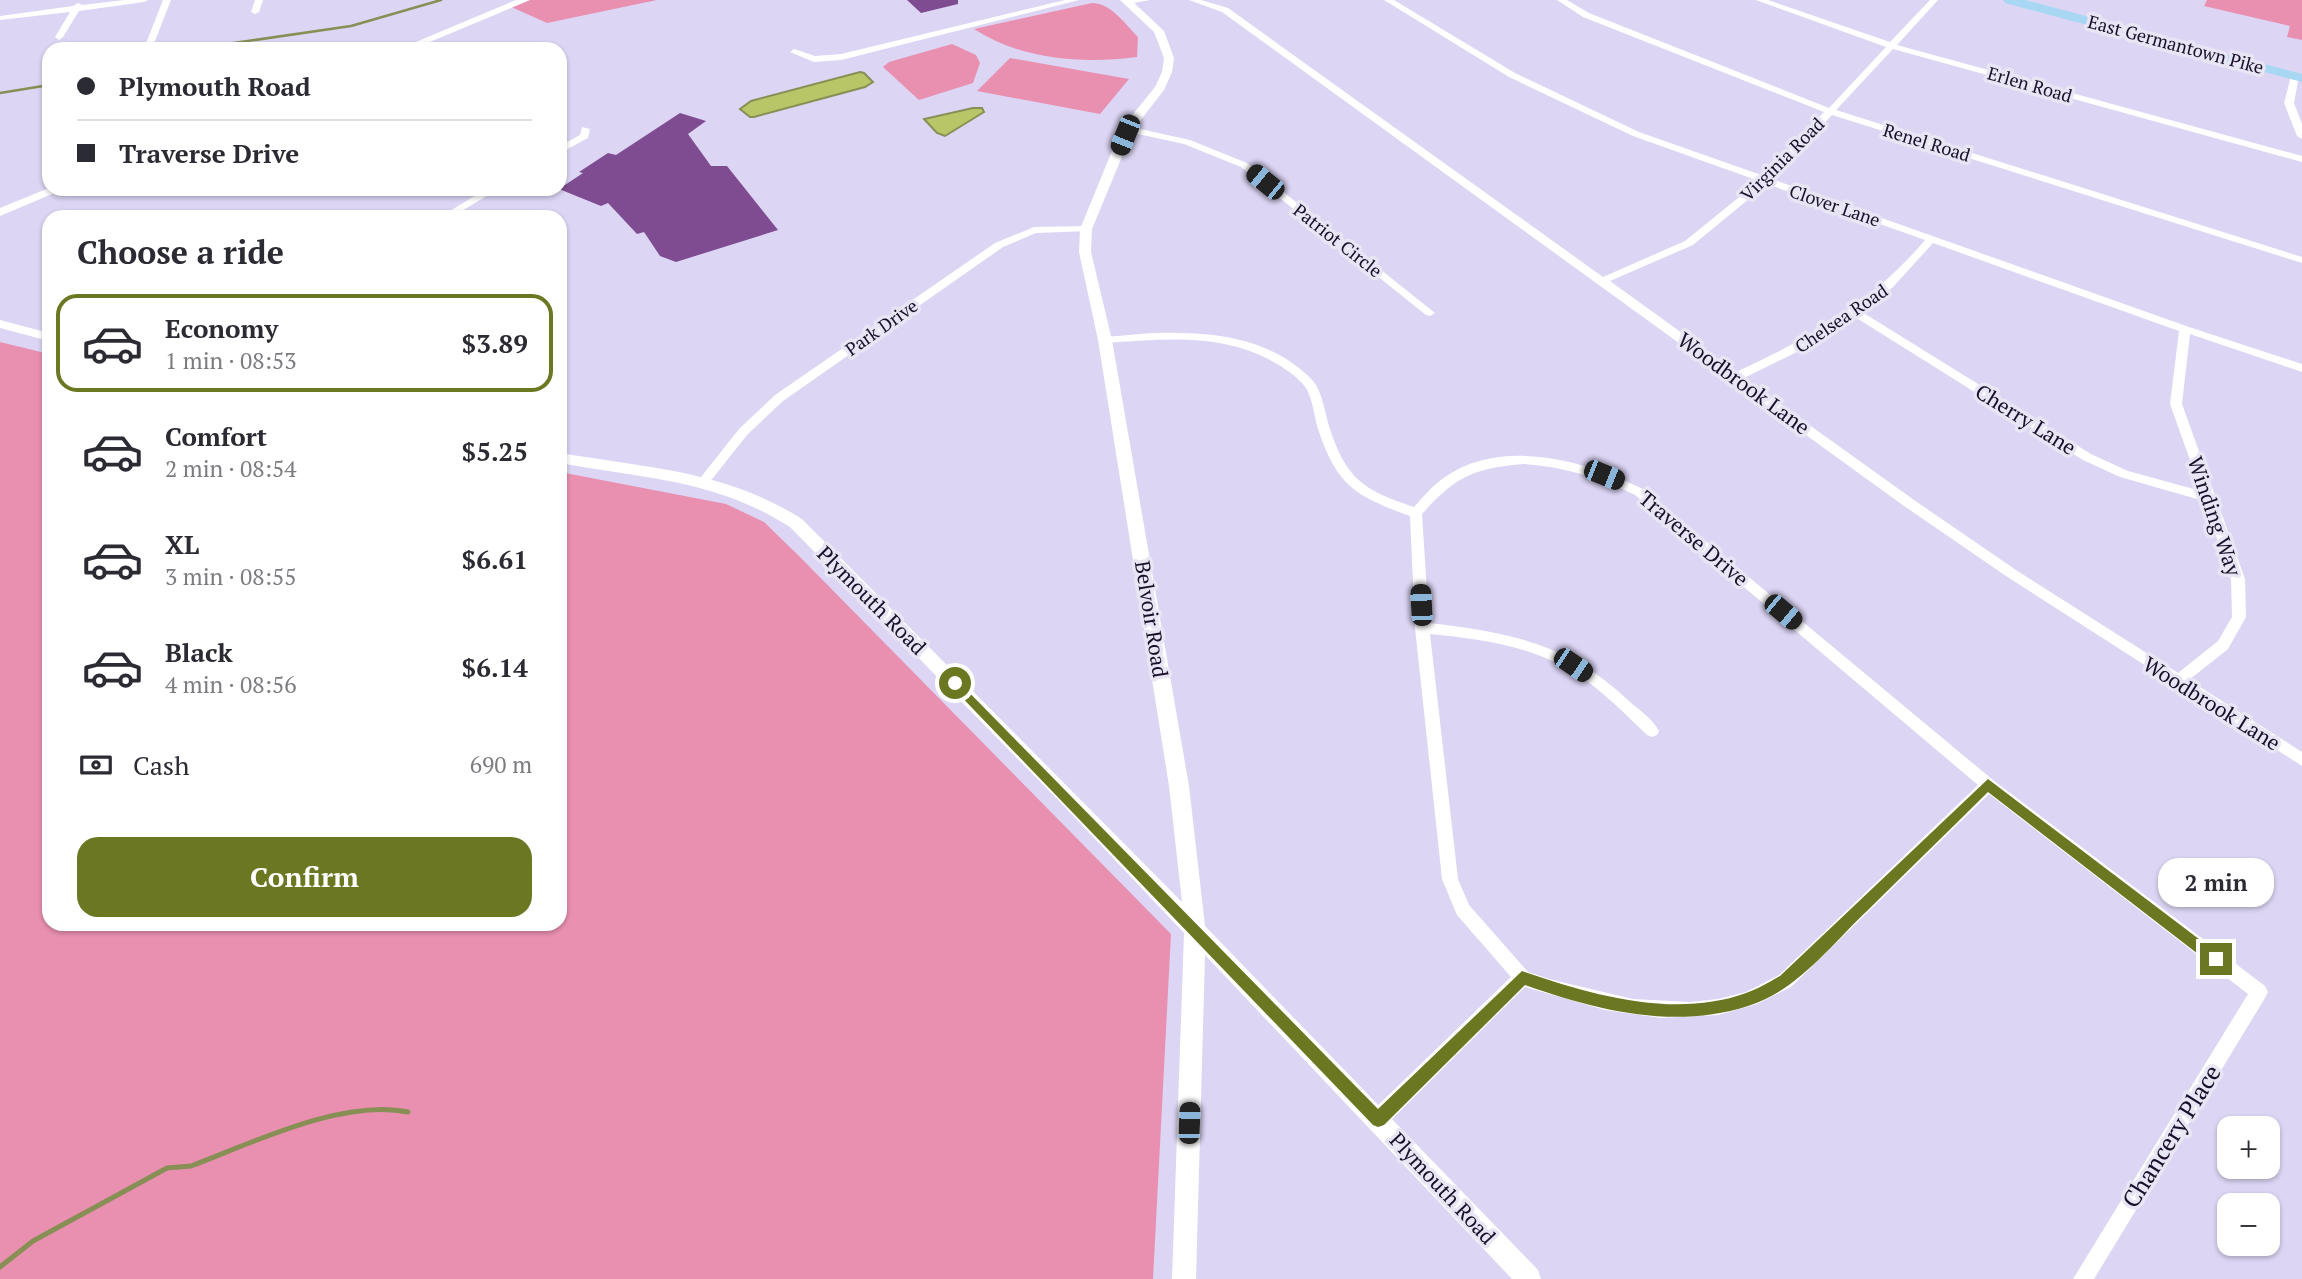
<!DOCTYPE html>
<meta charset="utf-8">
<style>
body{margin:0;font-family:"PT Serif",serif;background:#f2f2f3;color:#2b2b33;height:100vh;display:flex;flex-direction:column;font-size:26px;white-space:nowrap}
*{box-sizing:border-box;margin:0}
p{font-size:23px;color:#7c7c81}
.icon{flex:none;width:38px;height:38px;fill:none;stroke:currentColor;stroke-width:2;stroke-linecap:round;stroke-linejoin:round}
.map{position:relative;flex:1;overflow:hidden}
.sheet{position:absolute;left:42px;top:210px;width:525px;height:721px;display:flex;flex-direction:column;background:#fff;border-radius:21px;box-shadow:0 2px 5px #0004}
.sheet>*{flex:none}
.hud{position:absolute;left:42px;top:42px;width:525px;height:154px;border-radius:21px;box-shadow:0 2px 5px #0004;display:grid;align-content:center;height:154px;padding:0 35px;background:#fff}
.fabs{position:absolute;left:2217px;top:1116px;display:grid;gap:14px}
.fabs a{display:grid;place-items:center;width:63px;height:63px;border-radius:14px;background:#fff;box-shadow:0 2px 5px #0004;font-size:35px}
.end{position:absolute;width:32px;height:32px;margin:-16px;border:9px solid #6c7722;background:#fff;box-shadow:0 0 0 4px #fff}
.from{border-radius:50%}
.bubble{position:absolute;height:49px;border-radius:21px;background:#fff;box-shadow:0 2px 5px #0004;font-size:23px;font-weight:800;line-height:49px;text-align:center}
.car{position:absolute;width:21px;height:42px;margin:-21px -10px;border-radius:9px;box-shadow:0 0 5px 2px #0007;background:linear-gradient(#222 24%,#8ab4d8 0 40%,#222 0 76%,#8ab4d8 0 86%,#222 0)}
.hud b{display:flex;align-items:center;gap:24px;height:66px;font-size:26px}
.hud b+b{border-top:2px solid #e1e1e2}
.hud i{width:18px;height:18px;background:#2b2b33}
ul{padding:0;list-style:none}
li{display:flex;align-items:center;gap:21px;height:98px;margin:0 14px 10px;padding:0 21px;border:4px solid transparent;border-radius:21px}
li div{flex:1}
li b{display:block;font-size:26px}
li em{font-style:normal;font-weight:800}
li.active{border-color:#6c7722}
li>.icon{width:63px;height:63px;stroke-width:1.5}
h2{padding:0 35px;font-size:32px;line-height:84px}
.pay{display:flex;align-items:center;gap:18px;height:77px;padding:0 35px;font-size:26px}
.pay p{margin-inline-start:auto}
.primary-button{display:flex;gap:14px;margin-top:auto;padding:14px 35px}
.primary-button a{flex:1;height:80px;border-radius:21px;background:#6c7722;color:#fff;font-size:28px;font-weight:800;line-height:80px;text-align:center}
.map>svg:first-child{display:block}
.green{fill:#e990b1}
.water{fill:#b8c667;stroke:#888f55;stroke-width:2}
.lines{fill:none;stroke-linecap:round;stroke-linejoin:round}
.stream-far1{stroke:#888f55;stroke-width:2.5}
.stream{stroke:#888f55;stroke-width:5}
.building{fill:#7f4c92}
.minor{fill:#fff;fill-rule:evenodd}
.tertiary{fill:#fff;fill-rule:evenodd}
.primary{fill:#a7d7f3;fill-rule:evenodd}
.route{fill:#6c7722}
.labels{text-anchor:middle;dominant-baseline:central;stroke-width:7;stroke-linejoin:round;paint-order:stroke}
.far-street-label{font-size:18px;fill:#180f2a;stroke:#e8e5f4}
.street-label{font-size:21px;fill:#180f2a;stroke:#e8e5f4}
.near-street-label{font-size:24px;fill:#180f2a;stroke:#e8e5f4}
</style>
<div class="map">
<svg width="2302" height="1279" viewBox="0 0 2302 1279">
<rect width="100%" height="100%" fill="#dcd5f4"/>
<g class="green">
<path d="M525,0H657L547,23L509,6Z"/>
<path d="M2207,0H2302V40L2287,37L2290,26L2204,6Z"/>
<path d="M1092,3C1111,3 1125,24 1138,37L1137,57C1082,64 1022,60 974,29Z"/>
<path d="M952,44L976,55L980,63L973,83L919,100L883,67L889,62Z"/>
<path d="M1010,58L1129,79L1100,114L977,91Z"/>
<path d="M0,342L49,354V924H560V472L726,504L764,522L800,557L1171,934L1153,1279H0Z"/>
</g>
<g class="water">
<path d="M860,72L864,73L873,82L865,87L754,117H750L740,109L751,101Z"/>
<path d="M973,108H982L984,112L945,136L937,133L924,119Z"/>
</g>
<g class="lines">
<g class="stream-far1">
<path d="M193,49L351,26L441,0"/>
<path d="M0,93L49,85"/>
</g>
<path class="stream" d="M0,1267L33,1241L167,1168L191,1166C252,1143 344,1098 408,1112"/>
</g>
<g class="building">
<path d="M907,0H958V4L921,13Z"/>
<path d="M680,113L706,121L688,134L711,166H727L778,230L676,262L660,256L644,232L637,234L608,203L601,206L559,189L583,173L579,172L608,153L616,155Z"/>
</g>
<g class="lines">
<g class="minor">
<path d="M125,0H148L144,2L79,11L63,37L59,40L55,37L70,12L0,20V16L73,6L78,3L82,5Z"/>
<path d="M163,0H171L153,46L146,48L145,46Z"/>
<path d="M255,0H263L259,12L255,14L251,12Z"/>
<path d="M1065,0H1079L841,60L814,62L790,52L794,49L815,56L841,54Z"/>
<path d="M1125,0H1150L1128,4H1125Z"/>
<path d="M1189,0H1201L1228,8L1603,277L1685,241L1759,181L1633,136L1509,77L1384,0H1394L1515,73L1639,132L1764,176L1824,112L1583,17L1557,0H1567L1589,13L1829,108L1886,47L1756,0H1768L1890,42L1930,0H1938L1897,45L2302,156V162L1893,49L1836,110L2302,257V263L1832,115L1772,179L2189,327L2302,364V372L2190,334L2182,404L2245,579L2246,617L2228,649L2189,680L2302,752V766L2006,576L1904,506L1222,12ZM1767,184L1925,240C1873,302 1808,339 1736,372L1610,281L1693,245ZM1933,243L2179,331L2170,404L2201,491L2128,471L2091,454L1862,312L1893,287ZM1855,317L2083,460L2120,477L2204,501L2231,579L2232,617L2218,641L2178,673L2016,570L1914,500L1744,378L1795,353Z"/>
<path d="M2295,73L2299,76L2294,103L2302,124V139L2297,136L2284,103L2291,76Z"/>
<path d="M1127,126L1190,140L1247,163L1435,313L1430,316L1426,315L1241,167L1184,144L1124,131V127Z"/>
<path d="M582,127L590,129L588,138L560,153V146L580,135Z"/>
<path d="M486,189H498L452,217H440Z"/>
<path d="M1086,226L1091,229L1090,231L1036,233L1003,247L783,401L747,435L709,483H701L699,480L701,477L739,429L775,395L995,243L1034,227Z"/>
<path d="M1152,333C1200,332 1246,334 1288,360C1298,367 1309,375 1316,385C1323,397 1325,413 1329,426C1346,479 1363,490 1414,507C1423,497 1433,485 1445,477C1502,437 1587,461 1643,489L1993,780L2265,986L2268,992L2265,998L2094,1279H2073L2248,994L1989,794L1791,987L1757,1004L1718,1015L1661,1018L1605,1010L1525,987L1385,1126L1378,1128L1371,1126L1369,1119L1371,1112L1511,977L1457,915L1442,879L1415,628L1410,516C1355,496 1337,486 1318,429C1314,416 1313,400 1306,388C1299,378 1287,370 1277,364C1224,332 1164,339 1105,343L1099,340L1105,337ZM1524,464C1564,467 1599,477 1635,495L1978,785L1779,975L1746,992L1718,999L1690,1002L1633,999L1549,979L1528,972L1469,905L1458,879L1430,634C1481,639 1534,646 1578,675C1604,692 1625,714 1647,735L1652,737L1657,735L1659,731C1653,719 1639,710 1629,701C1569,644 1509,632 1429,623L1422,514C1456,476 1474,468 1524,464Z"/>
</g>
<g class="tertiary">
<path d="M516,0H530L413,49H399Z"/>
<path d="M1120,0H1131L1164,31L1174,58L1172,72L1164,90L1133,130L1092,229L1091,252L1112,340L1189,786L1205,926L1538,1270L1541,1279H1512L1205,955L1196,1279H1172L1184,933L1060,802L790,527C714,479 646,479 560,463V453C648,468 724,470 802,519L1182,902L1169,786L1098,340L1079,252L1080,229L1121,129L1155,87L1162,72L1164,58L1154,32Z"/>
<path d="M49,188L64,189L0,216V208Z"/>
<path d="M0,320L49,333V341L0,328Z"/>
</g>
<path class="primary" d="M2003,0H2025L2302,74V82L2005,3Z"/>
</g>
<path class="route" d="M955,678L1378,1109L1522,971C1591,995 1675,1019 1746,993C1758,989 1769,982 1780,976L1988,779L2220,955L2222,959L2216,966L2211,964L1988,792C1948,832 1907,871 1867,911C1831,945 1797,991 1748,1006C1673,1030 1596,1010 1525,985L1384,1125L1378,1127L1373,1125L951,686V680Z"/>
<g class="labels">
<g class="far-street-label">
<text transform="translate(2176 44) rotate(15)">East Germantown Pike</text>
<text transform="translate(2030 84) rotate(16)">Erlen Road</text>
<text transform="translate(1927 142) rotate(17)">Renel Road</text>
<text transform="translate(1782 159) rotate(-45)">Virginia Road</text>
<text transform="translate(1835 205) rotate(19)">Clover Lane</text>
<text transform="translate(1338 240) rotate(38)">Patriot Circle</text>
<text transform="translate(1841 318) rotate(-34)">Chelsea Road</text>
<text transform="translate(881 327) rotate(-35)">Park Drive</text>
</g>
<g class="street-label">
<text transform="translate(1744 383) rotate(36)">Woodbrook Lane</text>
<text transform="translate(2026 419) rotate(32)">Cherry Lane</text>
<text transform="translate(2215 516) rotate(71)">Winding Way</text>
<text transform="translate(1694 538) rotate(40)">Traverse Drive</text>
<text transform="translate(872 600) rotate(45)">Plymouth Road</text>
<text transform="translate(1152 619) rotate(81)">Belvoir Road</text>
<text transform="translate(2212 703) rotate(32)">Woodbrook Lane</text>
<text transform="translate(1443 1188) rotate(47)">Plymouth Road</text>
</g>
<g class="near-street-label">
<text transform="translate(2171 1136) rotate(-58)">Chancery Place</text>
</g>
</g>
</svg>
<div class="fabs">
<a>+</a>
<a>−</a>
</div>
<i class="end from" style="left:955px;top:683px"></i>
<i class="end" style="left:2216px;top:959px"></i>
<div class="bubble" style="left:2158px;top:858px;width:116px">2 min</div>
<i class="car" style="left:1125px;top:135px;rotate:202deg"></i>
<i class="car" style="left:1265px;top:182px;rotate:309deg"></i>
<i class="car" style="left:1604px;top:475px;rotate:112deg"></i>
<i class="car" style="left:1421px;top:605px;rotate:357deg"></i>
<i class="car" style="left:1783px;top:612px;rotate:130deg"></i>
<i class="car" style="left:1573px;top:665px;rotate:124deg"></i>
<i class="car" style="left:1189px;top:1123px;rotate:2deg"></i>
<div class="hud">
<b><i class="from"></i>Plymouth Road</b>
<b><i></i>Traverse Drive</b>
</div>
<section class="sheet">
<h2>Choose a ride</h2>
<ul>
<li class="active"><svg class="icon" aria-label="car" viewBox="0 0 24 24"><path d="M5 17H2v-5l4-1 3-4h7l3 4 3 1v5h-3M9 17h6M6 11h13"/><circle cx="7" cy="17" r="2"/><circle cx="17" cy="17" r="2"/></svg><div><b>Economy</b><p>1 min · 08:53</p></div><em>$3.89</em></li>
<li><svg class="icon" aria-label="car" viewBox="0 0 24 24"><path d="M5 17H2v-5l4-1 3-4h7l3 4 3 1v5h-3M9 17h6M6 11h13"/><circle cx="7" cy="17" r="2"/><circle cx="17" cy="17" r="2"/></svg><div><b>Comfort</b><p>2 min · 08:54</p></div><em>$5.25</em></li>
<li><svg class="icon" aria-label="car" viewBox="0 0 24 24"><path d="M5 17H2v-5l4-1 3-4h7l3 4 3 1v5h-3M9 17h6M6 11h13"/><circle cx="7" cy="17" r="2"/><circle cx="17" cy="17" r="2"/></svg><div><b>XL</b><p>3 min · 08:55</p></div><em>$6.61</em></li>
<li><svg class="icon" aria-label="car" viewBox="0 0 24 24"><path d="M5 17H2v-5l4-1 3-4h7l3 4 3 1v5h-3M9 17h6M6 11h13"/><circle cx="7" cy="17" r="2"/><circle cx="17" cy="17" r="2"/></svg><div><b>Black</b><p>4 min · 08:56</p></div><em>$6.14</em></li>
</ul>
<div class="pay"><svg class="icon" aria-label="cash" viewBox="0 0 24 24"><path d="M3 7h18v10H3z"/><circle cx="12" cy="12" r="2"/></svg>Cash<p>690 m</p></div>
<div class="primary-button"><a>Confirm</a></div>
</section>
</div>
